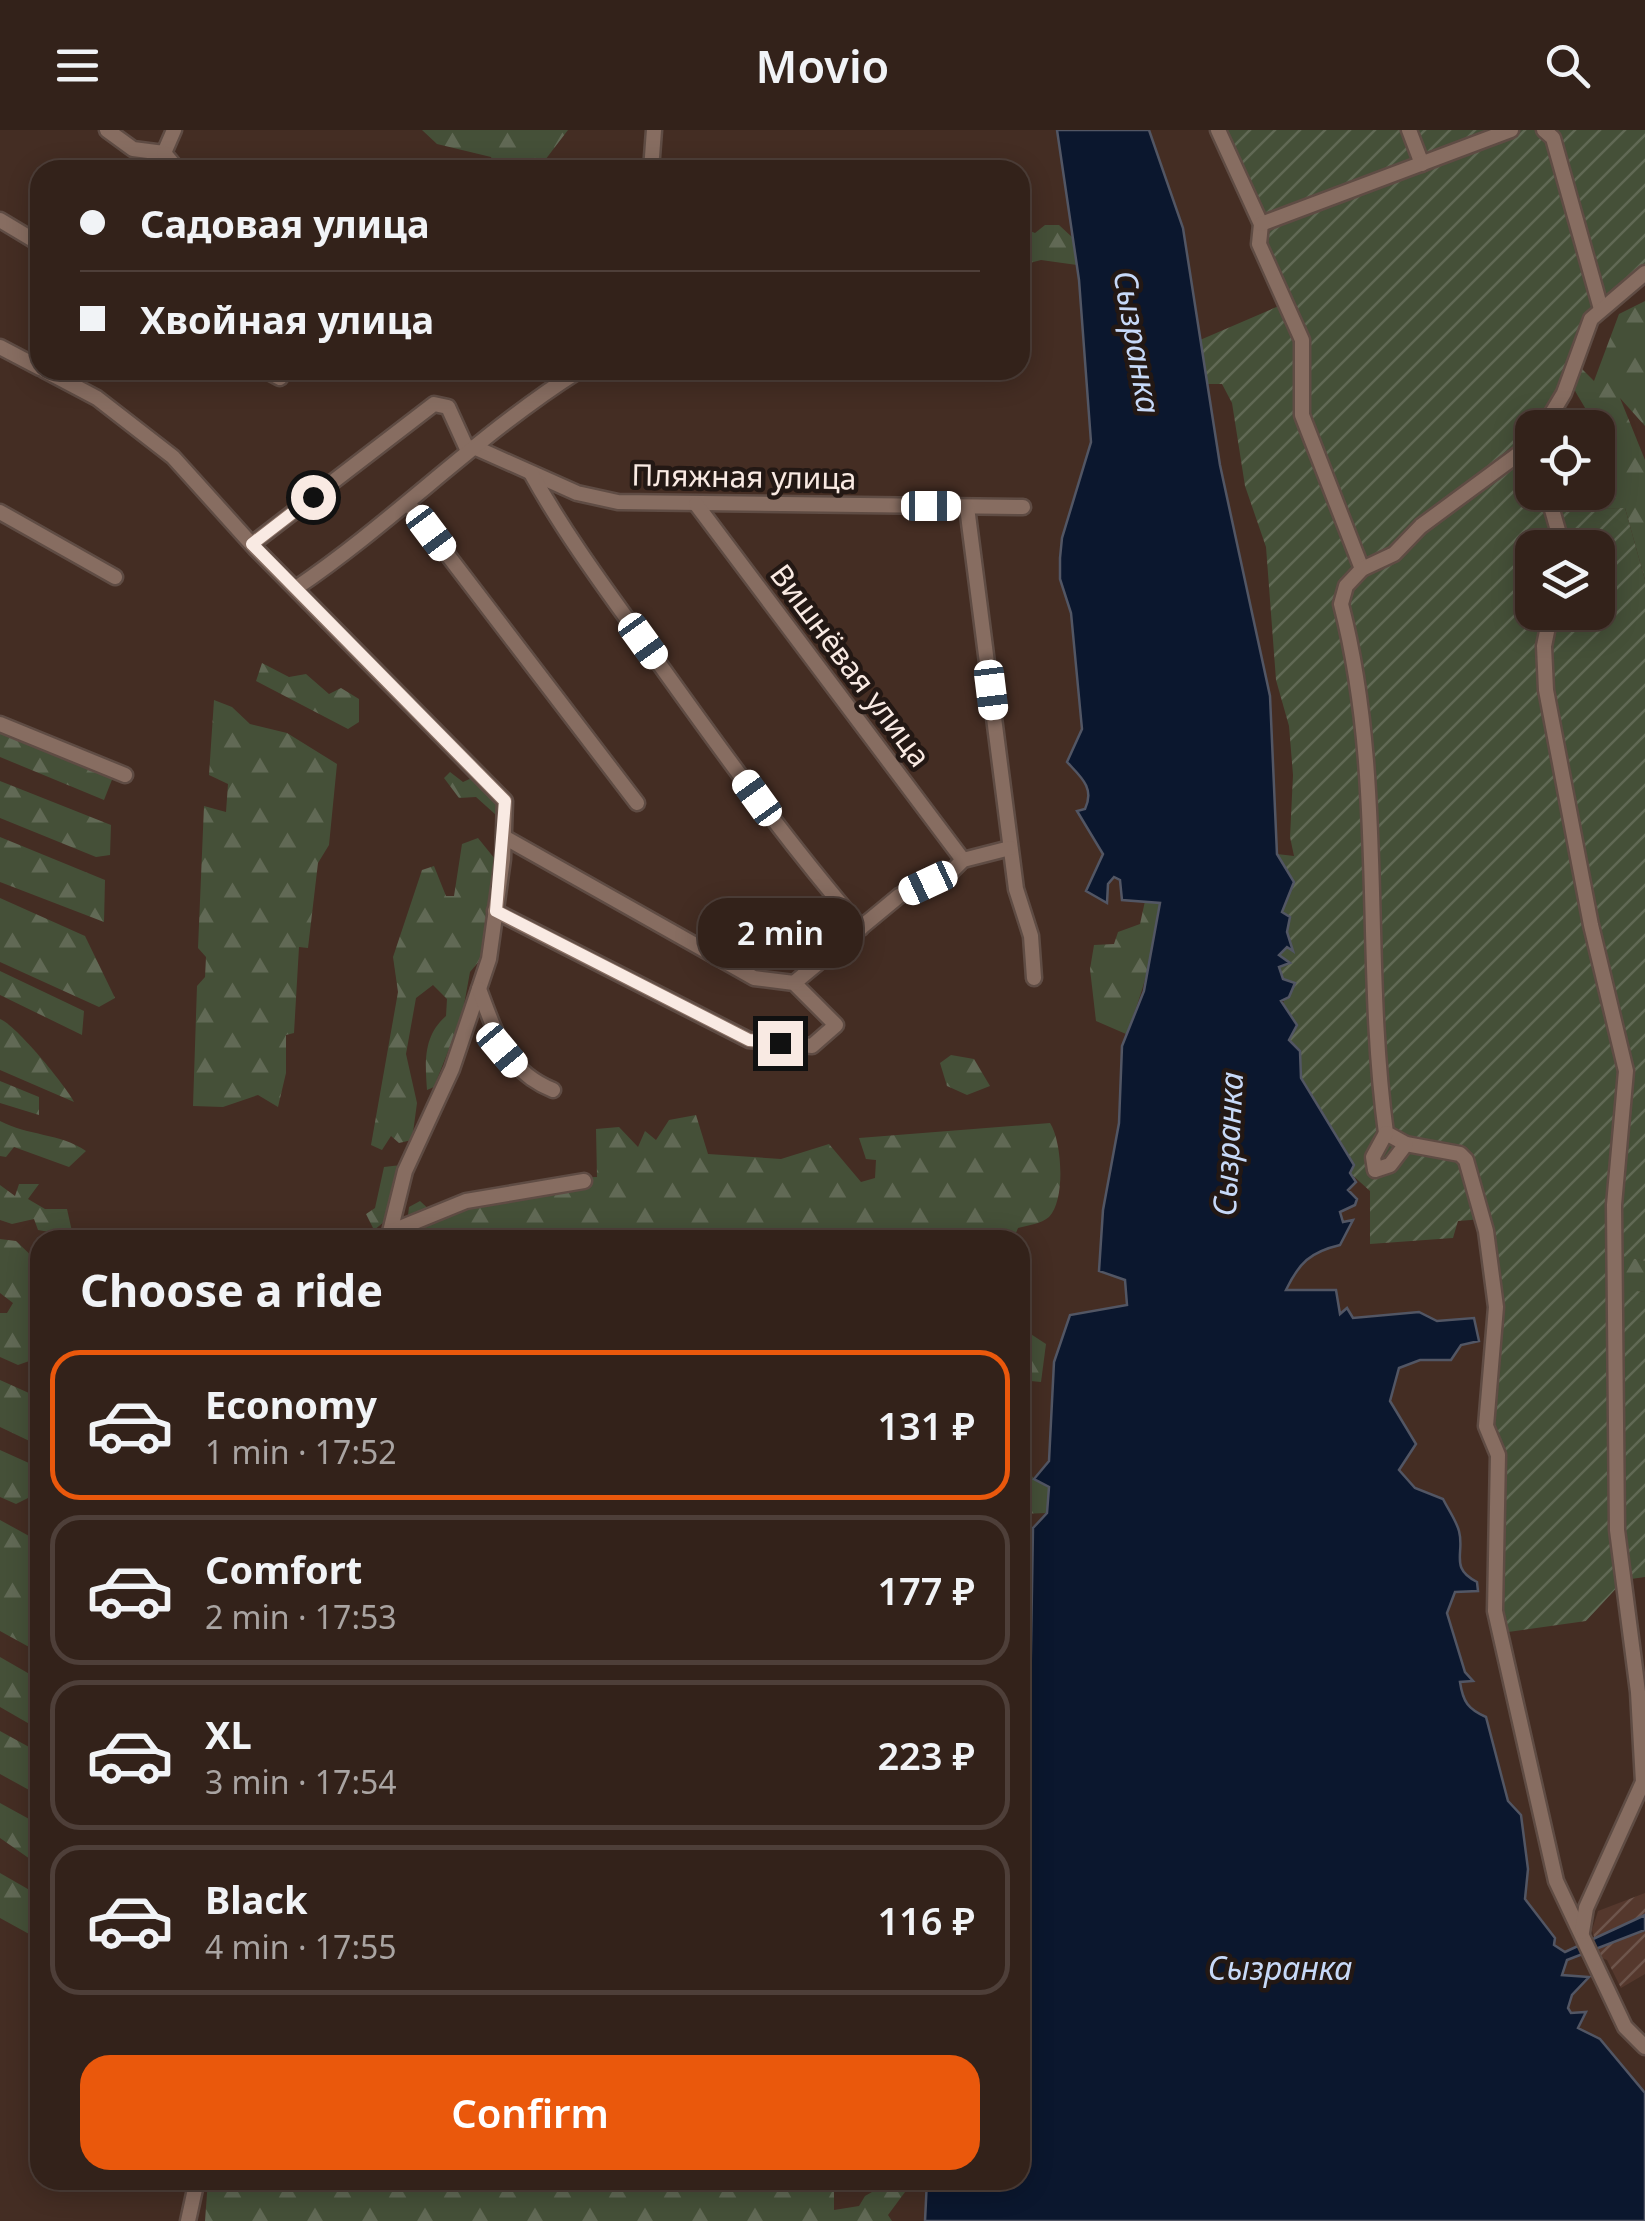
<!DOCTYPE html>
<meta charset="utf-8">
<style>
body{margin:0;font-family:"Noto Sans",sans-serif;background:#3e2f27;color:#f1f3f6;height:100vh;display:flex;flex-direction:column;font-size:38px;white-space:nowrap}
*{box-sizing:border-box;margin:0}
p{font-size:32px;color:#a9a4a2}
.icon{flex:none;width:55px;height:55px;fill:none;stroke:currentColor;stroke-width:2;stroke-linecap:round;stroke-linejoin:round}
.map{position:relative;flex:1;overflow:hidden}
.drawer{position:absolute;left:30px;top:1100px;width:1000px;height:960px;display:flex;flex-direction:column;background:#33221a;border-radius:30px;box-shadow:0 5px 25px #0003,0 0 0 2px #4e3f39}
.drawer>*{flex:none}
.banner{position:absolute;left:30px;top:30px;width:1000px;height:220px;border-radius:30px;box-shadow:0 5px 25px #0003,0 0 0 2px #4e3f39;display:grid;align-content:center;height:220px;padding:0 50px;background:#33221a}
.tools{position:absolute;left:1515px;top:280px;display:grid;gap:20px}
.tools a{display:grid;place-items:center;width:100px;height:100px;border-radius:20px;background:#33221a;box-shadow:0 5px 25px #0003,0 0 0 2px #4e3f39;font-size:50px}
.end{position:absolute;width:45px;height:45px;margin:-22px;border:12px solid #f9eae3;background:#111;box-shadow:0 0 0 5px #111}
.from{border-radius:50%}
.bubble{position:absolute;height:70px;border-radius:30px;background:#33221a;box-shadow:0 5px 25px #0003,0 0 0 2px #4e3f39;font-size:32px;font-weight:600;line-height:70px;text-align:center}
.car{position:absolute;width:30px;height:60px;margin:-30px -15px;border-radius:12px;box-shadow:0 0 8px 2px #0007;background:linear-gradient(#fff 24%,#345 0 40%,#fff 0 76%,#345 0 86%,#fff 0)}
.banner b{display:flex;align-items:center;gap:35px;height:95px;font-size:38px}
.banner b+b{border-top:2px solid #4e3f39}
.banner i{width:25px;height:25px;background:#f1f3f6}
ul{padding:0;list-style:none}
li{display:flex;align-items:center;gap:30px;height:150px;margin:0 20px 15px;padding:0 30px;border:5px solid #4e3f39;border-radius:30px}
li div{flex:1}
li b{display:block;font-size:38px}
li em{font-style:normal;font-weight:600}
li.active{border-color:#ea580c}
li>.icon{width:90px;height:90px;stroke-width:1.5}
h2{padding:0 50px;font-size:45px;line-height:120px}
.cta{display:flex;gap:20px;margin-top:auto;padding:20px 50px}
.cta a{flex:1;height:115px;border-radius:30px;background:#ea580c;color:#fff;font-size:40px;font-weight:600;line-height:115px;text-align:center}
header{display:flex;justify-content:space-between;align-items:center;height:130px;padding:0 50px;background:#33221a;font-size:45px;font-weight:600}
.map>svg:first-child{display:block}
.industrial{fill:url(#industrial-furrows)}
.forest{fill:url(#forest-firs)}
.garden{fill:url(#garden-furrows);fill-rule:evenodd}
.water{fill:#0b172e;stroke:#525664;stroke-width:2.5}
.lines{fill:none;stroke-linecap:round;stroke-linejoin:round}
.minor-casing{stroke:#5f4c44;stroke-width:19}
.minor{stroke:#876d61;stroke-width:14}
.route{stroke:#f9eae3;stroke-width:12}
.labels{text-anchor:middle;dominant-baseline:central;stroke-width:9;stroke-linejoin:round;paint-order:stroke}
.street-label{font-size:30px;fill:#f9eae3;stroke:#231814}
.water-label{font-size:32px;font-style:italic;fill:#c7d9f8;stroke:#231814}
</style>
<header><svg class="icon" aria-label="menu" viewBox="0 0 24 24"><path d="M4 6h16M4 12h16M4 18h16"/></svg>Movio<svg class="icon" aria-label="search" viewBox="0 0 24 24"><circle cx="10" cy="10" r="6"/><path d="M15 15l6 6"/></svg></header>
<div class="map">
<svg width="1645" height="2091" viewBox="0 0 1645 2091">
<defs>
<pattern id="industrial-furrows" width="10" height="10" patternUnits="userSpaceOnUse" patternTransform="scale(2.5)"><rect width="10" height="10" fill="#55382d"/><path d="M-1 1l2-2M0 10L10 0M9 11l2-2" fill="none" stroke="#6e554b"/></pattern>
<pattern id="forest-firs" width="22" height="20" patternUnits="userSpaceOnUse" patternTransform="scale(2.5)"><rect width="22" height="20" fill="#455038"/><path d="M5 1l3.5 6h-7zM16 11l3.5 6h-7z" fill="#616955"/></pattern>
<pattern id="garden-furrows" width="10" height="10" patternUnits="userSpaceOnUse" patternTransform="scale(2.5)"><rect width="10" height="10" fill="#455038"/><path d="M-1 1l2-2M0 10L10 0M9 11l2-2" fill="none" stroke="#616955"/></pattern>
</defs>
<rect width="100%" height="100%" fill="#442d23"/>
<path class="industrial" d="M1645,1763V1844L1621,1858L1607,1830L1600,1827L1592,1800L1598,1781Z"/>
<g class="forest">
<path d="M422,0H568L542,34L496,40L491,27L437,14Z"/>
<path d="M1045,95H1059L1073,108L1077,135L1041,130L1022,135L1026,171L1022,209L1020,97L1035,103Z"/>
<path d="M1645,171V296L1620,268L1645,330V450L1625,378L1558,379L1554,363L1598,362V298L1592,297C1589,278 1575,266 1569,247L1578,235L1594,251L1619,184Z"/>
<path d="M262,533L289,547L306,544L329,564L341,558L359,569V592L348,599L256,551Z"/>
<path d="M214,570L232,577L250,594L287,603L337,634L329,715L318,733L308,818L299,817L294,903L286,905V943L278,977L258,965L223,977L193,976L197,856L205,847L206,827L198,818L204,676L226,682L228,654L209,645Z"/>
<path d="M0,590L115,642L104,670L0,627Z"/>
<path d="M450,642L463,652L474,647L502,676L496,685L476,667L459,668L444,648Z"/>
<path d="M0,651L111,695L110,725L96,727L0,688Z"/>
<path d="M0,707L105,750L104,792L0,752Z"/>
<path d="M478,708L499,734L480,830L470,842L462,886L434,957L427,960C425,932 423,906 446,886L447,869L433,855L416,868L406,924L417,973L412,1010L399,1013L391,1006L382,1020L371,1015L398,862L393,827L422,740L434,736L446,766H454L462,714Z"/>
<path d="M0,768L85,806L115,868L99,877L0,832Z"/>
<path d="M1145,771L1160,772C1155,818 1144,861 1126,904L1096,891L1090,839L1094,815L1114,814L1118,802L1140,794Z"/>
<path d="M0,841L84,881L82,905L0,865Z"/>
<path d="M0,889C16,895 65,955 74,972L0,940Z"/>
<path d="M951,925L974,929L990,956L967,965L947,956L940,933Z"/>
<path d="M0,951L39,967V985L0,973Z"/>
<path d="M696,985L708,1024L781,1029L829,1014L861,1052L875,1048L876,1030L866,1029L859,1008L1050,993C1062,1011 1066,1070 1049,1087C1041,1094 1029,1095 1018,1098L1013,1110H679L676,1104L651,1110H405L409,1077L420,1071L435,1085L569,1048L597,1047L596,999L619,997L638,1017L645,1001L656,1010L669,990Z"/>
<path d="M0,991C28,1006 60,1003 86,1021L69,1037L14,1017L6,1027L0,1026Z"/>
<path d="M401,1035L384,1092L374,1100L366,1084L375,1078L384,1037Z"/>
<path d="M19,1054H39L28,1069L45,1079H67L73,1106L38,1100L34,1089L12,1094L0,1090V1055L15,1066Z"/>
<path d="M0,1109L16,1111L40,1134V1243L35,1229L18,1235L0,1227V1183H7L13,1173L0,1163Z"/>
<path d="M1622,1125L1645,1131V1162L1621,1160Z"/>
<path d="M1020,1197L1046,1214L1041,1252L1020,1250Z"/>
<path d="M0,1250L40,1268V1316L0,1297Z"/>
<path d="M0,1320L40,1338V1387L35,1385L37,1374L28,1368L16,1374L0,1367Z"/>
<path d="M1020,1329L1034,1349L1049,1356L1047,1383L1020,1384Z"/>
<path d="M0,1390L40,1412V1523L0,1501Z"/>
<path d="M1024,1458H1032L1030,1666L1020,1653Z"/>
<path d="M0,1527L40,1550V1600L0,1577Z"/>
<path d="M0,1601L40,1623V1666L0,1644Z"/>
<path d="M0,1673L40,1695V1736L0,1708Z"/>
<path d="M0,1743L40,1766V1810L0,1788Z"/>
<path d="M208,2050H834V2080L859,2076L865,2066L893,2050L908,2058L888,2085L892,2091H205Z"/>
</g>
<path class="garden" d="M1218,0H1645V143L1596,183L1543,297L1532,298V362L1547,363L1552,379L1625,378L1645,450V1131L1622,1126L1621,1159L1645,1162V1447L1624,1450L1586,1491L1501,1503L1498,1325L1486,1296L1492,1204L1483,1089L1458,1091L1453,1108L1370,1114V1061L1350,1043L1354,1035L1301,948L1289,910L1279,837L1289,834L1278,825L1287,816L1292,819L1282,782L1294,752L1277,724L1294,726L1290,707L1293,645L1289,596L1276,550L1266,417L1245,356L1232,273L1222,254H1207L1200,210L1288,172L1259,114L1260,94ZM1532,418H1598V482H1532Z"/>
<path class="water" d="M1057,0H1149L1183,98L1220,335L1270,566L1277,724L1294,752L1282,782L1290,787L1287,802L1293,821L1287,817L1279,825L1290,833L1279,837L1283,849L1295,853L1289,867L1281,871L1297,895L1289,910L1300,921L1301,948L1354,1035L1350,1043L1356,1052L1348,1060L1357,1069L1355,1075L1340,1082L1343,1092L1353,1090L1340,1115C1310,1122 1299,1133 1286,1160H1336L1340,1184L1347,1178L1353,1188L1419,1182L1437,1191L1474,1188L1479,1211L1461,1215L1451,1230H1420L1399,1238L1390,1271L1416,1314L1399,1340L1415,1358L1443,1369C1448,1379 1456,1390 1459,1401C1465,1423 1449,1438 1477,1452L1478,1461L1455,1462L1447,1483L1465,1542L1473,1551L1460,1552C1463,1572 1468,1579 1486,1587L1508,1671L1521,1685L1528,1739L1525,1769L1555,1808L1554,1815L1565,1822L1645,1785V1800L1567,1830L1562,1845L1589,1847L1572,1865L1568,1878L1571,1883L1586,1882L1578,1898L1600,1909L1645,1963V2091H925L927,2050H1020V1821L1026,1814L1033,1398L1047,1383L1049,1357L1034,1349L1049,1331L1054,1232L1070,1185L1127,1175L1125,1150L1099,1141L1103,1080L1119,993L1122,916L1144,861L1160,773L1122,770L1120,750L1114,747L1108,754L1107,773L1086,761L1103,724L1077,681L1085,679C1095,658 1081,647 1067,632L1082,599L1071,483L1060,449V428L1062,408L1091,312L1079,150Z"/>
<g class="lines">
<defs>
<g id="minor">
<path d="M107,0L133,19L164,23L174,0"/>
<path d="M1218,0L1261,94L1259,114L1302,210V285L1362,439"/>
<path d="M1409,0L1422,34"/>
<path d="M1544,0L1553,8L1601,179"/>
<path d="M164,23L178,40"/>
<path d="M651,40L654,0"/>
<path d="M0,90L40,114"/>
<path d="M1261,94L1511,0"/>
<path d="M0,217L40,238"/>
<path d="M44,240L97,268L173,327L255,418L505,671L503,729L489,829L452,939L405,1041L388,1110"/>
<path d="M265,240L280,248"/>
<path d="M999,240L1004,241"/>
<path d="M1543,298L1564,263L1591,189L1645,143"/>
<path d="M1532,314L1421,396L1394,424L1362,439L1346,456L1341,474C1386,648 1362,827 1386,1003L1406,1014L1460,1024L1466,1030L1486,1101L1496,1177L1486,1296L1498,1325L1495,1481L1556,1751L1625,1897L1645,1917"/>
<path d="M474,317L577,363L618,372L1023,377"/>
<path d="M531,343C568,410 614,470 658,532C723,623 788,713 861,798"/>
<path d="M1547,362L1563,418"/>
<path d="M408,373L637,673"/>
<path d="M696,374L963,730"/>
<path d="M967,377L1016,759L1031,806L1034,848"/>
<path d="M0,382L115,447"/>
<path d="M252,414L434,274L448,277L468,321"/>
<path d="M296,458C395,391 478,304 580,240"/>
<path d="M1551,482L1544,516L1546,560L1591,795L1626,941L1614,1075L1617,1400L1638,1562L1643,1652L1586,1778L1582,1802"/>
<path d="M0,594L125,645"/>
<path d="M495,781L749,910L812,916L836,895L794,853L754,848L504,707"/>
<path d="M794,853L899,766L950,743L963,730L1010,718"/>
<path d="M479,859C496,904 506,941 553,960"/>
<path d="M1386,1003L1373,1027L1375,1040L1390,1035L1406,1014"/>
<path d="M390,1102L466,1071L584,1051"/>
<path d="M188,2091L197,2050"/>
</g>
</defs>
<use href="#minor" class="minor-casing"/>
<use href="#minor" class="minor"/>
</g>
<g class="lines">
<path class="route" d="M313,367L252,414L505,671L496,781L749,910L780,913"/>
</g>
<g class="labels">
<g class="street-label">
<text transform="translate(744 346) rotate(1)">Пляжная улица</text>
<text transform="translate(851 535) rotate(53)">Вишнёвая улица</text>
</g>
<g class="water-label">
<text transform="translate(1138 212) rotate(80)">Сызранка</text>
<text transform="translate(1227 1014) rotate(-87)">Сызранка</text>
<text x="1280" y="1837">Сызранка</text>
</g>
</g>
</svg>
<div class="tools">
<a><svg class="icon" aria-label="locate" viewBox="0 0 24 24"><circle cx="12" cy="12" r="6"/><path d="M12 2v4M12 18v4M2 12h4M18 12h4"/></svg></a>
<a><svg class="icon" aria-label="layers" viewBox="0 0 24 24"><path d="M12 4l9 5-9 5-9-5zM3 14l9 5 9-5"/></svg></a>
</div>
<i class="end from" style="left:313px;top:367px"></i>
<i class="end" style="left:780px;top:913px"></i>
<div class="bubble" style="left:698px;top:768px;width:165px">2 min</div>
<i class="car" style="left:931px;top:376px;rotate:90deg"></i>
<i class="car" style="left:431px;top:403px;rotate:143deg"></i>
<i class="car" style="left:643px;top:511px;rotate:144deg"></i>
<i class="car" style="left:991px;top:560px;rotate:173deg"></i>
<i class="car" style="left:757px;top:668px;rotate:324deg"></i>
<i class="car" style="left:928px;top:753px;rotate:245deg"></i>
<i class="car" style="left:502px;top:920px;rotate:140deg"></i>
<div class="banner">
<b><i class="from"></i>Садовая улица</b>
<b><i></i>Хвойная улица</b>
</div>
<section class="drawer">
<h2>Choose a ride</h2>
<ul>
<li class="active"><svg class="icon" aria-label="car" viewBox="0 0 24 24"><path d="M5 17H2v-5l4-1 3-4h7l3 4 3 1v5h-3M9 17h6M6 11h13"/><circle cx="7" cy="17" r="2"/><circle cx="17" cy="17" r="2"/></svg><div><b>Economy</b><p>1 min · 17:52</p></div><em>131 ₽</em></li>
<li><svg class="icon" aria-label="car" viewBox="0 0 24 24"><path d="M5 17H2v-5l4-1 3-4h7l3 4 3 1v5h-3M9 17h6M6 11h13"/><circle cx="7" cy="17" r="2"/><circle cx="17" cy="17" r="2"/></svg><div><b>Comfort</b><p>2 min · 17:53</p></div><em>177 ₽</em></li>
<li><svg class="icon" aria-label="car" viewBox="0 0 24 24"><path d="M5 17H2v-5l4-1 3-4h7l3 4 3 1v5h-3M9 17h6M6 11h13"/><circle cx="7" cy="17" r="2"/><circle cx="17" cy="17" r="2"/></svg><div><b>XL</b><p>3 min · 17:54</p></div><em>223 ₽</em></li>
<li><svg class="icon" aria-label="car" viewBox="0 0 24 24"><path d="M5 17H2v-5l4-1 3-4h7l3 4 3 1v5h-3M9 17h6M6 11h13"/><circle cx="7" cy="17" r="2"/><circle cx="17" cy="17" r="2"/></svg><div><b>Black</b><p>4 min · 17:55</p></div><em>116 ₽</em></li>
</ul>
<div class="cta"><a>Confirm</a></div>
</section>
</div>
